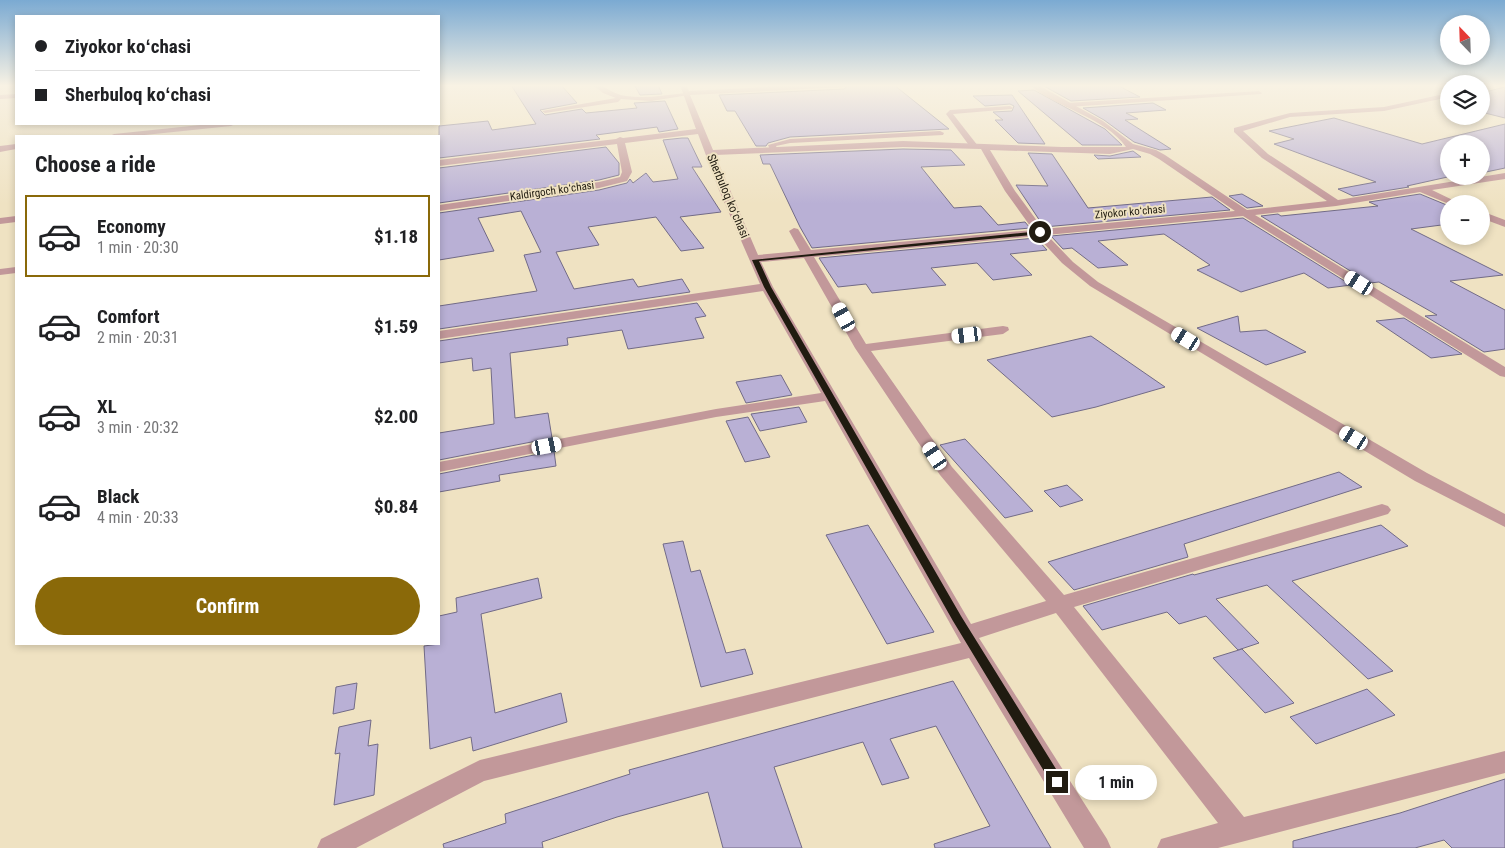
<!DOCTYPE html>
<meta charset="utf-8">
<style>
body{margin:0;font-family:"Roboto Condensed",sans-serif;background:#f6f6f6;color:#202124;height:100vh;display:flex;flex-direction:column;font-size:19px;white-space:nowrap}
*{box-sizing:border-box;margin:0}
p{font-size:16px;color:#757577}
.icon{flex:none;width:28px;height:28px;fill:none;stroke:currentColor;stroke-width:2;stroke-linecap:round;stroke-linejoin:round}
.map{position:relative;flex:1;overflow:hidden}
.side{position:absolute;left:15px;top:135px;width:425px;height:510px;display:flex;flex-direction:column;background:#fff;border-radius:0px;box-shadow:0 2px 8px #0003}
.side>*{flex:none}
.hud{position:absolute;left:15px;top:15px;width:425px;height:110px;border-radius:0px;box-shadow:0 2px 8px #0003;display:grid;align-content:center;height:110px;padding:0 20px;background:#fff}
.needle{width:32px;rotate:337deg}
.fabs{position:absolute;left:1440px;top:15px;display:grid;gap:10px}
.fabs a{display:grid;place-items:center;width:50px;height:50px;border-radius:50%;background:#fff;box-shadow:0 2px 8px #0003;font-size:25px}
.end{position:absolute;width:22px;height:22px;margin:-11px;border:6px solid #201b10;background:#fff;box-shadow:0 0 0 2px #fff}
.from{border-radius:50%}
.bubble{position:absolute;height:35px;border-radius:18px;background:#fff;box-shadow:0 2px 8px #0003;font-size:16px;font-weight:700;line-height:35px;text-align:center}
.car{position:absolute;width:15px;height:30px;margin:-15px -8px;border-radius:6px;box-shadow:0 0 4px 1px #0007;background:linear-gradient(#fff 24%,#345 0 40%,#fff 0 76%,#345 0 86%,#fff 0)}
.hud b{display:flex;align-items:center;gap:18px;height:48px;font-size:19px}
.hud b+b{border-top:1px solid #e0e0e0}
.hud i{width:12px;height:12px;background:#202124}
ul{padding:0;list-style:none}
li{display:flex;align-items:center;gap:15px;height:82px;margin:0 10px 8px;padding:0 10px;border:2px solid transparent;border-radius:0px}
li div{flex:1}
li b{display:block;font-size:19px}
li em{font-style:normal;font-weight:700}
li.selected{border-color:#8a6909}
li>.icon{width:45px;height:45px;stroke-width:1.5}
h2{padding:0 20px;font-size:22px;line-height:60px}
.button{display:flex;gap:10px;margin-top:auto;padding:10px 20px}
.button a{flex:1;height:58px;border-radius:30px;background:#8a6909;color:#fff;font-size:20px;font-weight:700;line-height:58px;text-align:center}
.map>svg:first-child{display:block}
.building{fill:#b9b0d5;stroke:#726b87}
.lines{fill:none;stroke-linecap:round;stroke-linejoin:round}
.lane{fill:#c2989a;fill-rule:evenodd}
.street{fill:#c2989a;fill-rule:evenodd}
.route{fill:#201b10}
.labels{text-anchor:middle;dominant-baseline:central;stroke-width:4;stroke-linejoin:round;paint-order:stroke}
.far-street-label{font-size:11px;fill:#201b10;stroke:#efe2c2}
.street-label{font-size:12px;fill:#201b10;stroke:#efe2c2}
</style>
<div class="map">
<svg width="1505" height="848" viewBox="0 0 1505 848">
<rect width="100%" height="100%" fill="#efe2c2"/>
<g class="building">
<path d="M511,85H561L577,103L540,110L545,115L582,109L586,113L637,108L634,103L665,101L678,129L659,132L657,127L596,135L600,139L439,158V126L488,121L492,130L536,124Z"/>
<path d="M654,85H658L662,94L640,95L635,86Z"/>
<path d="M849,85H894L949,129L790,137L768,143L766,146H756L735,111H727L719,95L844,89Z"/>
<path d="M1042,85H1117L1140,97L1071,101Z"/>
<path d="M1505,87V118L1481,112V93Z"/>
<path d="M1034,90L1105,129L1122,145H1082L1018,91Z"/>
<path d="M1012,95L1045,144L1018,143L995,120H1003L993,112L1012,111L1014,106L1010,104L985,106L973,96Z"/>
<path d="M1153,103L1166,110L1126,113L1138,119L1125,120L1171,149L1160,150L1134,142L1104,120L1083,108Z"/>
<path d="M1334,118L1422,144L1505,124V168L1486,172L1481,170V144H1449V176H1452L1407,186L1409,187L1353,196L1338,189L1376,182L1274,144L1294,139L1269,131Z"/>
<path d="M682,138H688L702,167H692L721,212L680,217L704,248L681,251L656,217L588,227L599,245L556,252L574,289L633,279L638,287L682,279L690,292L439,329V306L537,291L524,255L541,252L521,211L478,218L494,251L439,260V213L599,190L627,183L630,179L633,183L646,173L653,182L678,179L663,140Z"/>
<path d="M606,147L619,163V175L599,180L439,203V168Z"/>
<path d="M903,149L951,150L965,165L921,167L954,208L981,206L998,225L1025,222L1030,228L812,248L800,227L770,164H763L760,155Z"/>
<path d="M1133,151L1141,157L1098,159L1094,155L1110,156Z"/>
<path d="M1028,153L1052,154L1088,208L1212,197L1230,210L1044,227L1016,185L1048,186Z"/>
<path d="M1242,194L1263,206L1247,208L1229,196Z"/>
<path d="M1420,194L1449,206V224L1411,229L1503,275L1450,281L1505,310V349L1484,352L1425,316L1437,315L1379,282L1370,283L1261,216L1278,214L1281,216L1378,206L1369,202Z"/>
<path d="M1243,218L1351,285L1328,288L1304,273L1241,292L1197,270L1210,265L1164,234L1098,241L1128,265L1098,268L1072,248L1063,249L1051,236Z"/>
<path d="M1036,238L1047,250L1010,254L1032,275L993,280L977,263L931,268L946,285L872,293L866,284L838,287L819,258Z"/>
<path d="M697,303L706,316L695,318L704,338L628,349L622,330L567,338L568,345L510,353L515,418L548,413L552,438L439,460V433L494,424L491,368L473,371L472,358L439,363V341Z"/>
<path d="M1238,316L1240,332L1266,330L1306,352L1266,365L1197,328Z"/>
<path d="M1404,318L1462,354L1431,358L1376,321Z"/>
<path d="M1091,336L1165,387L1096,407L1052,417L987,360Z"/>
<path d="M781,375L792,395L746,403L736,382Z"/>
<path d="M799,407L807,422L760,431L751,414Z"/>
<path d="M748,417L770,457L745,462L726,421Z"/>
<path d="M965,439L1033,511L1005,518L940,445Z"/>
<path d="M554,451L556,466L499,475L500,481L439,492V474Z"/>
<path d="M1339,472L1362,487L1184,544L1188,557L1074,590L1048,562Z"/>
<path d="M1067,485L1083,500L1060,507L1044,491Z"/>
<path d="M868,525L934,632L887,644L826,535Z"/>
<path d="M1381,525L1408,546L1292,581L1393,671L1368,679L1267,585L1216,599L1259,643L1238,650L1206,616L1179,624L1167,612L1102,630L1083,606L1193,574L1194,575Z"/>
<path d="M683,541L691,572L700,570L726,653L745,649L753,674L701,687L663,544Z"/>
<path d="M538,578L542,598L481,614L495,713L561,693L567,722L473,751L471,737L430,749L424,646L439,644V616L457,612L456,598Z"/>
<path d="M1242,649L1294,703L1265,713L1213,658Z"/>
<path d="M953,681L1051,848H935L934,844L990,826L936,726L890,739L909,778L882,785L863,742L774,767L802,848H723L708,792L617,817L542,842L543,848H444L443,844L506,823L505,814L630,774L629,770Z"/>
<path d="M357,683L354,709L333,714L336,687Z"/>
<path d="M1367,689L1395,715L1316,744L1290,717Z"/>
<path d="M371,720L368,746L378,744L374,795L334,805L340,753L335,754L339,727Z"/>
<path d="M1505,779V848H1452L1444,840L1415,848H1293V841L1400,813Z"/>
</g>
<g class="lines">
<g class="lane">
<path d="M593,85C604,84 614,95 626,96C646,99 666,95 686,93L689,95L651,101L621,99L618,102L545,113L542,111L616,98L603,93Z"/>
<path d="M1259,91L1262,93L1261,94L1067,107L1064,105L1067,103Z"/>
<path d="M1010,106L1013,108L1012,109L953,114L978,146L974,148H971L946,114L950,110Z"/>
<path d="M940,131L944,133L943,135L790,143L776,146L778,150L774,152H771L768,145L790,139Z"/>
</g>
<g class="street">
<path d="M680,85H686L689,91L806,85H847L844,87L690,95L713,150L903,141L1062,147H1126C1105,117 1056,108 1030,85H1038L1103,121L1133,144L1156,150L1165,155L1247,210L1327,201L1262,158L1234,132V128L1290,113L1384,107L1449,93V97L1384,111L1290,117L1243,131L1268,154L1338,200L1505,173V179L1432,190L1461,204H1449L1420,192L1336,206L1255,215L1505,367V377L1500,376L1243,216L1047,235L1073,262L1098,282L1427,473L1505,514V527L1415,481L1090,286L1062,263L1037,236L814,257L866,344L1003,326L1008,327L1009,330L1003,334L871,351L952,467L1064,595L1382,504L1388,506L1391,510L1388,514L1074,607L1244,817L1505,751V773L1218,848H1157L1161,839L1218,823L1056,613L979,638L1107,839L1111,848H1084L969,658L484,781L356,848H317L321,839L480,760L961,643L825,401L716,417L439,472V462L716,409L821,393L763,291L439,339V331L760,284L719,190L698,134L625,143L632,172L627,181L599,188L439,211V205L599,182L620,177L622,172L617,144L439,166V160L616,139L620,137L623,138L696,129ZM903,147L981,149L1005,191L1033,230L811,250L798,229L794,228L789,231L800,251L758,255L715,155ZM1133,149L1150,154L1159,159L1235,211L1043,229L1015,191L990,150L1110,154ZM804,258L855,348L940,475L1046,601L971,624L773,287L761,262Z"/>
<path d="M1481,85H1496L1481,89Z"/>
<path d="M16,94V98L0,99V95Z"/>
<path d="M210,124H235L231,126L135,136H110L114,134Z"/>
<path d="M16,144V149L0,152V146Z"/>
<path d="M1481,211L1505,220V227L1481,218Z"/>
<path d="M16,216V222L0,224V218Z"/>
<path d="M16,267V273L0,275V269Z"/>
</g>
</g>
<linearGradient id="sky" x2="0" y2="1"><stop stop-color="#7baad2"/><stop offset="0.42" stop-color="#f8f2e4"/><stop offset="1" stop-color="#f8f2e4" stop-opacity="0"/></linearGradient>
<rect width="1505" height="204" fill="url(#sky)"/>
<path class="route" d="M1040,231L1042,234L759,261L771,287L961,616L1061,777L1063,782L1061,786L1057,787L1053,786L953,621L764,287L752,260Z"/>
<g class="labels">
<g class="far-street-label">
<text transform="translate(552 191) rotate(-8)">Kaldirgoch koʻchasi</text>
<text transform="translate(1130 212) rotate(-5)">Ziyokor koʻchasi</text>
</g>
<g class="street-label">
<text transform="translate(728 196) rotate(67)">Sherbuloq koʻchasi</text>
</g>
</g>
</svg>
<div class="fabs">
<a><svg class="needle" viewBox="-14 -14 28 28"><path d="M0-13l5 13h-10z" fill="#e53935"/><path d="M0 13l5-13h-10z" fill="#757577"/></svg></a>
<a><svg class="icon" aria-label="layers" viewBox="0 0 24 24"><path d="M12 4l9 5-9 5-9-5zM3 14l9 5 9-5"/></svg></a>
<a>+</a>
<a>−</a>
</div>
<i class="end from" style="left:1040px;top:232px"></i>
<i class="end" style="left:1057px;top:782px"></i>
<div class="bubble" style="left:1075px;top:765px;width:82px">1 min</div>
<i class="car" style="left:1359px;top:283px;rotate:302deg"></i>
<i class="car" style="left:844px;top:317px;rotate:331deg"></i>
<i class="car" style="left:967px;top:335px;rotate:263deg"></i>
<i class="car" style="left:1186px;top:339px;rotate:301deg"></i>
<i class="car" style="left:1354px;top:438px;rotate:301deg"></i>
<i class="car" style="left:547px;top:446px;rotate:79deg"></i>
<i class="car" style="left:935px;top:456px;rotate:326deg"></i>
<div class="hud">
<b><i class="from"></i>Ziyokor koʻchasi</b>
<b><i></i>Sherbuloq koʻchasi</b>
</div>
<section class="side">
<h2>Choose a ride</h2>
<ul>
<li class="selected"><svg class="icon" aria-label="car" viewBox="0 0 24 24"><path d="M5 17H2v-5l4-1 3-4h7l3 4 3 1v5h-3M9 17h6M6 11h13"/><circle cx="7" cy="17" r="2"/><circle cx="17" cy="17" r="2"/></svg><div><b>Economy</b><p>1 min · 20:30</p></div><em>$1.18</em></li>
<li><svg class="icon" aria-label="car" viewBox="0 0 24 24"><path d="M5 17H2v-5l4-1 3-4h7l3 4 3 1v5h-3M9 17h6M6 11h13"/><circle cx="7" cy="17" r="2"/><circle cx="17" cy="17" r="2"/></svg><div><b>Comfort</b><p>2 min · 20:31</p></div><em>$1.59</em></li>
<li><svg class="icon" aria-label="car" viewBox="0 0 24 24"><path d="M5 17H2v-5l4-1 3-4h7l3 4 3 1v5h-3M9 17h6M6 11h13"/><circle cx="7" cy="17" r="2"/><circle cx="17" cy="17" r="2"/></svg><div><b>XL</b><p>3 min · 20:32</p></div><em>$2.00</em></li>
<li><svg class="icon" aria-label="car" viewBox="0 0 24 24"><path d="M5 17H2v-5l4-1 3-4h7l3 4 3 1v5h-3M9 17h6M6 11h13"/><circle cx="7" cy="17" r="2"/><circle cx="17" cy="17" r="2"/></svg><div><b>Black</b><p>4 min · 20:33</p></div><em>$0.84</em></li>
</ul>
<div class="button"><a>Confirm</a></div>
</section>
</div>
